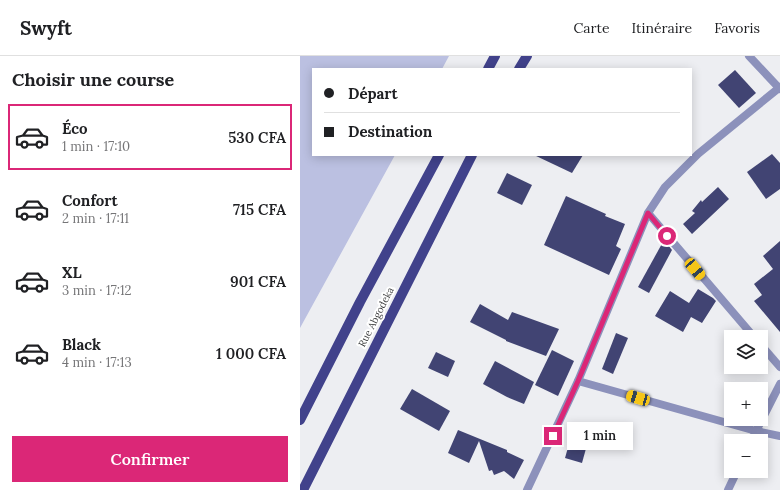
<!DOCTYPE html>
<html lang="fr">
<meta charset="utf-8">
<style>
body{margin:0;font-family:Lora,serif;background:#f6f6f6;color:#202124;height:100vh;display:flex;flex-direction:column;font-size:15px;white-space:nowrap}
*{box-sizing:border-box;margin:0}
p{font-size:13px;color:#757577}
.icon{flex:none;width:22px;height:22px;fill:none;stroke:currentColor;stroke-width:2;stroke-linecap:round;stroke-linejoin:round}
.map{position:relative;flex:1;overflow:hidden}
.side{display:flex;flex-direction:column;background:#fff;width:300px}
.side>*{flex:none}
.banner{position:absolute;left:12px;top:12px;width:380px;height:88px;border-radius:0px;box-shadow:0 2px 10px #0003;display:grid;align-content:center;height:88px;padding:0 12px;background:#fff}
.controls{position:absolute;left:424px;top:274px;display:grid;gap:8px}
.controls a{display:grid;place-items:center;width:44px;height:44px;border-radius:0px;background:#fff;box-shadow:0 2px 10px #0003;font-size:20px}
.end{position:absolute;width:18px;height:18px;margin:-9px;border:5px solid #db2777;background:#fff;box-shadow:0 0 0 2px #fff}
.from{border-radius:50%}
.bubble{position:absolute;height:28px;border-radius:0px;background:#fff;box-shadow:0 2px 10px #0003;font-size:13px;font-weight:600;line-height:28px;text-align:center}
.car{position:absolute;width:12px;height:24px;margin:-12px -6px;border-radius:5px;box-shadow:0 0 3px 1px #0007;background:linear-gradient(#f5c518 24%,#345 0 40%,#f5c518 0 76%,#345 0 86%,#f5c518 0)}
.banner b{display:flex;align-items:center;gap:14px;height:38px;font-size:15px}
.banner b+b{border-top:1px solid #e0e0e0}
.banner i{width:10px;height:10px;background:#202124}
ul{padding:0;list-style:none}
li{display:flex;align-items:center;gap:12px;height:66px;margin:0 8px 6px;padding:0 4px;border:2px solid transparent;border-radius:0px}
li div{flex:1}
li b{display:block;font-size:15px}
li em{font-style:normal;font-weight:600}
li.current{border-color:#db2777}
li>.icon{width:36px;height:36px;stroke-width:1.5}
h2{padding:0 12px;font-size:18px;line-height:48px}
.primary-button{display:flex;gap:8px;margin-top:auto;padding:8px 12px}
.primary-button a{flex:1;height:46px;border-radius:0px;background:#db2777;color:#fff;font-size:16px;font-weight:600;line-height:46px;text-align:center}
header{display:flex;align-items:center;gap:24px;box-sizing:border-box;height:56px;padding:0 20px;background:#fff;border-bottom:1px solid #e0e0e0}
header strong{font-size:19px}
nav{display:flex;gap:22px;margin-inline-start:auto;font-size:14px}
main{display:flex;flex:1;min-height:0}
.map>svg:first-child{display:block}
.green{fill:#bbc0e1}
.building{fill:#414473}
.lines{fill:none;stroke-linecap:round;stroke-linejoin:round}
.minor{stroke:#8c91bb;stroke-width:8}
.primary{stroke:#41428b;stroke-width:10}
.route{stroke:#db2777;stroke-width:5}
.labels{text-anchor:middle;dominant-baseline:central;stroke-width:4;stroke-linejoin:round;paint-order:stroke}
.street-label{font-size:10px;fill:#3c3d3e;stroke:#fff}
</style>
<header>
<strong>Swyft</strong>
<nav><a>Carte</a><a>Itinéraire</a><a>Favoris</a></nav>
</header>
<main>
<section class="side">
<h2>Choisir une course</h2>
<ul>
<li class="current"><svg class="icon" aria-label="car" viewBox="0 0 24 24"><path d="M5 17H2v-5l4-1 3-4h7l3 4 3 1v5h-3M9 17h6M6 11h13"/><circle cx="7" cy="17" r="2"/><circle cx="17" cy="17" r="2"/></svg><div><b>Éco</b><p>1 min · 17:10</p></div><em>530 CFA</em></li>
<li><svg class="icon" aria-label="car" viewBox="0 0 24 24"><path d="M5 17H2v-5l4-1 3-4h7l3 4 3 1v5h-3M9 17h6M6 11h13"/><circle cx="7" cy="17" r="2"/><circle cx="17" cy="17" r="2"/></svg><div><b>Confort</b><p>2 min · 17:11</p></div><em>715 CFA</em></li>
<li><svg class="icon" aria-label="car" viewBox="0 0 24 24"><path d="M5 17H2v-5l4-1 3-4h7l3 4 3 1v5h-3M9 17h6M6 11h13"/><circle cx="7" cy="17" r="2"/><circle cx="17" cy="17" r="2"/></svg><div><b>XL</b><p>3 min · 17:12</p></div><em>901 CFA</em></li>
<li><svg class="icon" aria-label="car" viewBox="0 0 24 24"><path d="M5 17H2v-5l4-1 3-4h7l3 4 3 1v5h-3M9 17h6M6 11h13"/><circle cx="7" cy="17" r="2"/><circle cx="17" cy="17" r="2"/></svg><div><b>Black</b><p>4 min · 17:13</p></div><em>1 000 CFA</em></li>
</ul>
<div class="primary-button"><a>Confirmer</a></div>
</section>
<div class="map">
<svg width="480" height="434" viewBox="0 0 480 434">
<rect width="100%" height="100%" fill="#edeef2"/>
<path class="green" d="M0,0H149L142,13H13V99H95L0,272Z"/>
<g class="building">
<path d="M435,14L456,37L439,52L418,29Z"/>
<path d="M472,98L480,107V133L466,143L447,116Z"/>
<path d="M234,99H283L272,117Z"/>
<path d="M207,117L232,129L222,149L197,137Z"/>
<path d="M418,131L429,143L392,178L383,168L395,157L392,155L401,144L402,146Z"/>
<path d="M266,140L306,158L305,160L325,168L316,190L321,193L309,219L244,189Z"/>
<path d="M364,184L372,194L349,237L338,231Z"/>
<path d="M480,185V276L454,245L462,239L454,228L473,213L463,200Z"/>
<path d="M398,233L413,242L416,245L402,267L391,261L383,276L355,260L370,235L389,247Z"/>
<path d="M180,248L208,264L212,256L259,273L246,300L206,285V284L170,266Z"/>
<path d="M316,277L328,282L313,318L302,313Z"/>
<path d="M252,294L274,305L258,340L235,329Z"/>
<path d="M136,296L155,305L148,321L128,312Z"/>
<path d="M195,305L234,326L224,348L207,341L183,328Z"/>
<path d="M112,333L150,355L139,375L100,353Z"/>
<path d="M158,374L207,394V396L224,404L214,423L204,415L194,419L192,414L189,415L179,385L169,407L148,397Z"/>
<path d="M273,374L290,378L282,407L265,402Z"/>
</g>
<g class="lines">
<g class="minor">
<path d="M449,0L480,33"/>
<path d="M348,157L454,281"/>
<path d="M461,289L480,311"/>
<path d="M278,325L456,375L480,380"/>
<path d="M451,385L480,328"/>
<path d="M227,434L278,325L348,157L365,131L398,98L480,31"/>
<path d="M428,434L437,415"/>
</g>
<g class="primary">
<path d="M188,13L195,0"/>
<path d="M219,13L227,0"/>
<path d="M0,364L60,246L139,99"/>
<path d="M3,434L172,99"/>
</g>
</g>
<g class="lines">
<path class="route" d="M253,380L278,325L348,157L367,180"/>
</g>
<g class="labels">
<g class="street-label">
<text transform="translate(76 261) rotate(-63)">Rue Abgodeka</text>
</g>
</g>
</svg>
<div class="controls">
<a><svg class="icon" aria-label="layers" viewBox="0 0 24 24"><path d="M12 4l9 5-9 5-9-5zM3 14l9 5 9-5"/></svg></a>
<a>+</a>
<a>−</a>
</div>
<i class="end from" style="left:367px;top:180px"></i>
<i class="end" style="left:253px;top:380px"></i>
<div class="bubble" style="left:267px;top:366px;width:66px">1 min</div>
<i class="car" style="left:395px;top:213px;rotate:140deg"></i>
<i class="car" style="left:338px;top:342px;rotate:286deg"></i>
<div class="banner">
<b><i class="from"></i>Départ</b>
<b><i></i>Destination</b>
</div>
</div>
</main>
